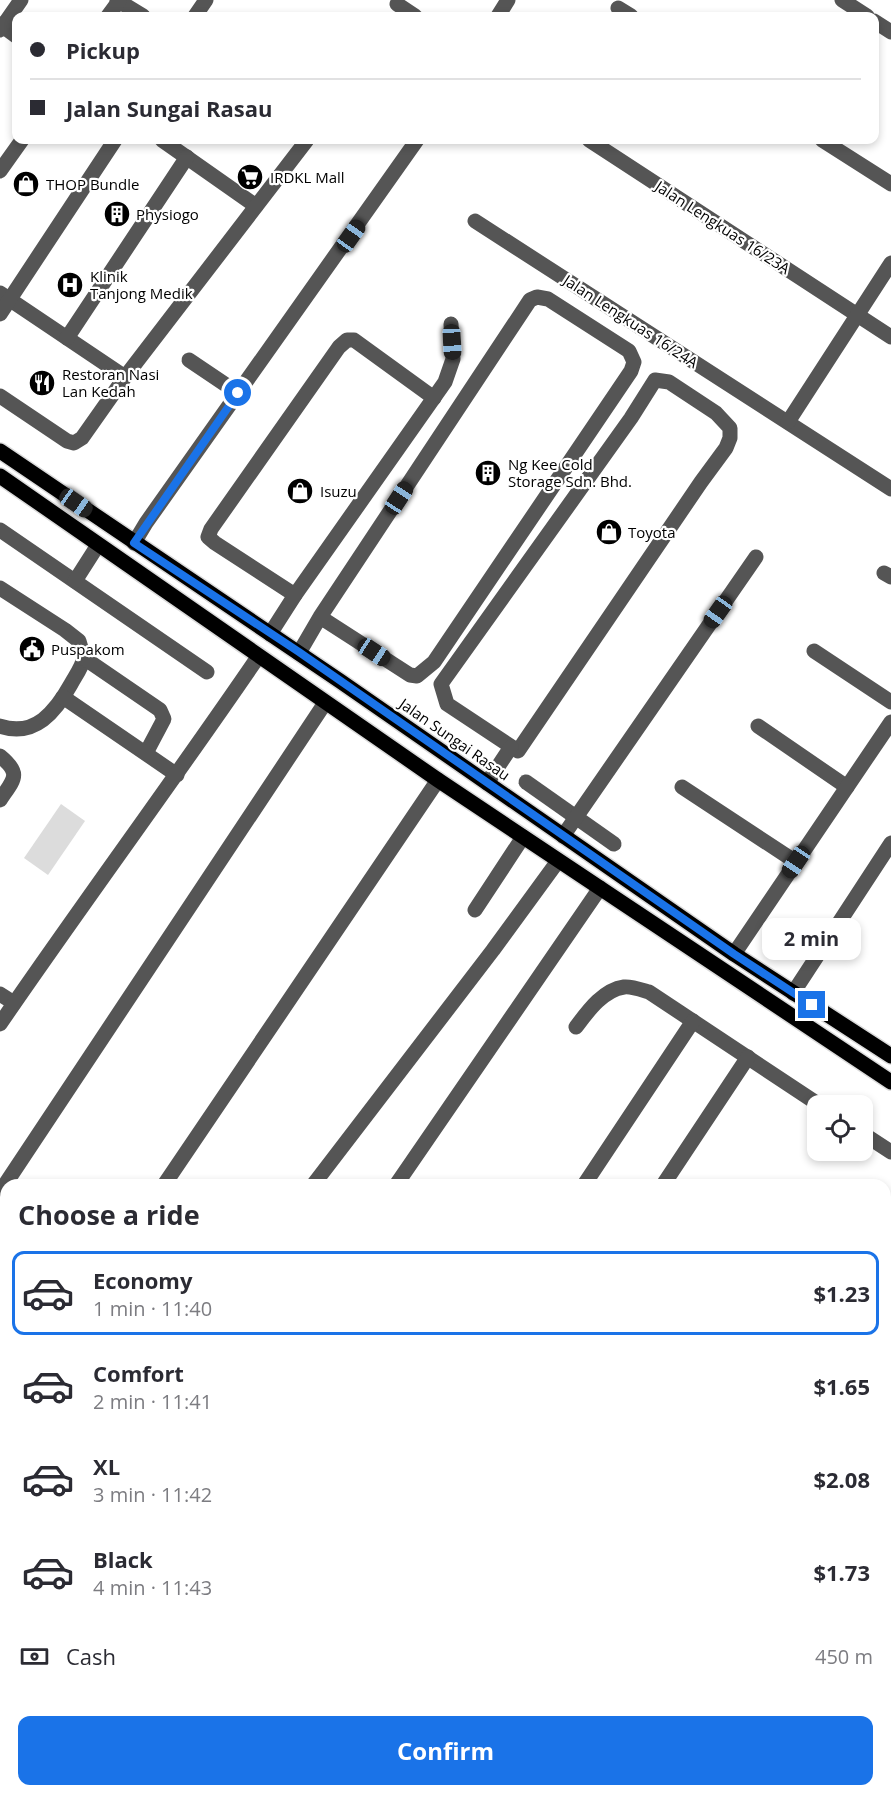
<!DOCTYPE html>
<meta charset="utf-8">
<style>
body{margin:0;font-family:"Open Sans",sans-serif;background:#f7f7f7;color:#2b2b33;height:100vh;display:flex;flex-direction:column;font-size:22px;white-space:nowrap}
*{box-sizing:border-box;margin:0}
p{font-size:20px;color:#7c7c81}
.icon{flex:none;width:33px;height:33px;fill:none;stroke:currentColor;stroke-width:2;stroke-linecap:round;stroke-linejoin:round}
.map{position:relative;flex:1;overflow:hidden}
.side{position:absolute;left:0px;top:1179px;width:891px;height:618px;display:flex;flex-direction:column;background:#fff;border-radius:18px 18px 0 0;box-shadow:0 3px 9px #0003}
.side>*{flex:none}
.banner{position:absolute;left:12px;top:12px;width:867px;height:132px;border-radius:12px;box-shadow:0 3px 9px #0003;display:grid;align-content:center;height:132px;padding:0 18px;background:#fff}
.fabs{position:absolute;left:807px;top:1095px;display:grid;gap:12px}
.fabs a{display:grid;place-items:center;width:66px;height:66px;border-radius:12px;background:#fff;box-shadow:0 3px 9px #0003;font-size:30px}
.end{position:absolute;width:27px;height:27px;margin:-14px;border:8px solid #1a73e8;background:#fff;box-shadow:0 0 0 3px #fff}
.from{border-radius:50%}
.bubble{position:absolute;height:42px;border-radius:12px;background:#fff;box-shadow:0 3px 9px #0003;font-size:20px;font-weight:700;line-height:42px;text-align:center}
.car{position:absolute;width:18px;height:36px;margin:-18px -9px;border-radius:8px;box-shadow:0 0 4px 2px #0007;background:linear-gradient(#222 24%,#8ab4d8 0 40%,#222 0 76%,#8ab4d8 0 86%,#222 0)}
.banner b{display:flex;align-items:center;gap:21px;height:57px;font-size:22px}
.banner b+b{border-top:2px solid #e1e1e2}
.banner i{width:15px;height:15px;background:#2b2b33}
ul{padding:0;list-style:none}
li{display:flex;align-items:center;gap:18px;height:84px;margin:0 12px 9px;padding:0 6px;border:3px solid transparent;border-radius:12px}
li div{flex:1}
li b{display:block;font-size:22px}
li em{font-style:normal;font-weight:700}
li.current{border-color:#1a73e8}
li>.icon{width:54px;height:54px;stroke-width:1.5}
h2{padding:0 18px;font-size:27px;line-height:72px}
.pay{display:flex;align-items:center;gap:15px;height:66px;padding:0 18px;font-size:22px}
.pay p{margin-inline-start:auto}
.primary-button{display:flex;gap:12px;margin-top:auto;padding:12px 18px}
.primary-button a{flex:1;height:69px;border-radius:12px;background:#1a73e8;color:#fff;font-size:24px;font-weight:700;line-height:69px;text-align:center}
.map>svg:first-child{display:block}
.green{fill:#dcdcdc}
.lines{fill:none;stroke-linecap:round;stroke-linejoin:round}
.major-casing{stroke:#dbdbdb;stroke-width:18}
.highway-casing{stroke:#dbdbdb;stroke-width:21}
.minor{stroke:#555;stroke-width:15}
.major{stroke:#000;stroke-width:15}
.highway{stroke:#000;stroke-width:18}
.route{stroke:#1a73e8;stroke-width:8}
.labels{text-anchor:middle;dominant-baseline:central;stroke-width:4.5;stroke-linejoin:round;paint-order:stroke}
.poi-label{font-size:15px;fill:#000;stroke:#fff;text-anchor:start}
.street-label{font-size:15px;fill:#000;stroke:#fff}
</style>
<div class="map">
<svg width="891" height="1797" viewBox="0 0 891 1797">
<rect width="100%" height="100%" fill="#fff"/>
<path class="green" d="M61,804L85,821L48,875L24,858Z"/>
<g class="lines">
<defs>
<g id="major">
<path d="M0,451L340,681L734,954L891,1056"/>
<path d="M0,476L438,780L891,1082"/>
</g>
<g id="highway">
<path d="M0,1693L6,1695"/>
<path d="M0,1727L6,1729"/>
<path d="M236,1791L258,1797"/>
<path d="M358,1791L380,1797"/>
<path d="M825,1791L839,1797"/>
</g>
</defs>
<use href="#major" class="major-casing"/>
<use href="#highway" class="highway-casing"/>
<g class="minor">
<path d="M117,0L143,16"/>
<path d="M842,0L867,16"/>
<path d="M397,4L415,16"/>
<path d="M618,8L631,16"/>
<path d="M108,16L119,1"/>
<path d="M195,16L206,0"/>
<path d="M498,16L508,0"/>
<path d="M874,21L891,32"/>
<path d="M0,24L16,36"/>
<path d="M0,30L21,0"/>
<path d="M162,140L256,206"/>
<path d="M589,140L891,337"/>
<path d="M822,140L891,184"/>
<path d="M0,171L22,140"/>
<path d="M475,221L891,489"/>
<path d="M0,293L125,377"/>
<path d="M0,314L115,140"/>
<path d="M67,338L187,157"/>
<path d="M189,360L238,393"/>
<path d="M655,380L669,382L716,413L730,428V438L726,448L701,482L518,751L447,704L441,684L631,418Z"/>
<path d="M0,396L67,441L74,443L82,438L125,377L307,140"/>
<path d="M788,422L891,263"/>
<path d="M0,530L207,672"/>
<path d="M134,543L146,523L417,140"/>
<path d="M884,573L891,577"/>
<path d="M75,581L98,545"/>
<path d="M0,588L65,630L79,641L84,658C82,667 76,675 71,684C56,711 35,738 0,726"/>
<path d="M295,595L215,543L208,537L211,529L339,347L347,340H354L434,398"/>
<path d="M270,634L295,595L445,382L453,359L451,324"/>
<path d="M814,651L891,702"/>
<path d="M299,653L320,617L530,300L537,297L548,299L629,351L634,362L631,371L434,662L417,676L410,675L320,617"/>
<path d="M84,658L160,710L164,719L146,753"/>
<path d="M63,697L177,775"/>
<path d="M758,726L847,787"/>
<path d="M0,756C22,774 14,779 0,800"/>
<path d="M526,782L614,844"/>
<path d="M487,783L511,747"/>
<path d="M682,787L796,862"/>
<path d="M563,836L756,557"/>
<path d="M475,910L523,837"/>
<path d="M734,954L891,722"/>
<path d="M793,993L891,843"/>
<path d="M0,994L14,1003"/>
<path d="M0,1024C85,900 174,780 258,657"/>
<path d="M576,1027C588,1011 603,990 624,987C631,986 642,990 649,992L821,1106"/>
<path d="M862,1133L891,1152"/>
<path d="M164,1185L438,780"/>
<path d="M313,1185L493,950L558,861"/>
<path d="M396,1185L600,888"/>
<path d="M584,1185L693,1021"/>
<path d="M663,1185L748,1057"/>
<path d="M0,1192L325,703"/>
<path d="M885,1244L891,1235"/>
<path d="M891,1338V1347"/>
<path d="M885,1420L891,1396"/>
<path d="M0,1651H6"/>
<path d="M885,1655L891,1646"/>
<path d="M0,1764L6,1767"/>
<path d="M885,1785L891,1787"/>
<path d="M59,1791L72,1797"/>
<path d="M127,1791L137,1797"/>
<path d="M857,1791L870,1797"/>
</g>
<use href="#major" class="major"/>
<use href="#highway" class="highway"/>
</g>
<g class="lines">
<path class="route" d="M238,393L134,543L299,652L734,954L812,1005"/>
</g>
<defs>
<symbol id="supermarket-disc" viewBox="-11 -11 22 22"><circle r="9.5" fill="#000" stroke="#fff"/><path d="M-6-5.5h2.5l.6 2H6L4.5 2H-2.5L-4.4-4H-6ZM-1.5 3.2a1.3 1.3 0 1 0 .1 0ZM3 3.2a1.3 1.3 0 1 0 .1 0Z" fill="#fff"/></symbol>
<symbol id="shop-disc" viewBox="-11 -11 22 22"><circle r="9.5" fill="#000" stroke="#fff"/><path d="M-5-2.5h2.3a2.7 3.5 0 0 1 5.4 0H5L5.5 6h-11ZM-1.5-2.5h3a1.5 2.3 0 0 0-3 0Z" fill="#fff"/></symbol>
<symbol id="building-disc" viewBox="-11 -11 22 22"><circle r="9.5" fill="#000" stroke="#fff"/><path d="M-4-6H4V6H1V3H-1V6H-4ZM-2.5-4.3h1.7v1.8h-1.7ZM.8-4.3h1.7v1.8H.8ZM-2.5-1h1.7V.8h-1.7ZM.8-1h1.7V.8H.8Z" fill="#fff"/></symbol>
<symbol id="hospital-disc" viewBox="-11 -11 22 22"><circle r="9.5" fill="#000" stroke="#fff"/><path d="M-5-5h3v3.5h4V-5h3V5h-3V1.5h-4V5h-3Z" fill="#fff"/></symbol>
<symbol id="restaurant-disc" viewBox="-11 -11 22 22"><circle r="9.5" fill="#000" stroke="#fff"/><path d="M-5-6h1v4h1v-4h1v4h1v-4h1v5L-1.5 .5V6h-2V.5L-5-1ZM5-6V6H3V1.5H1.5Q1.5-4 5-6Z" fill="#fff"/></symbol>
<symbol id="civic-disc" viewBox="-11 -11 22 22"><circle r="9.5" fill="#000" stroke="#fff"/><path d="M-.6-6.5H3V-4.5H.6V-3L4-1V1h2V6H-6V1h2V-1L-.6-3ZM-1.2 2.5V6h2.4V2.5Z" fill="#fff"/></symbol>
</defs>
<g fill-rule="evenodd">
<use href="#supermarket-disc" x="235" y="162" width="30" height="30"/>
<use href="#shop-disc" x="11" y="169" width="30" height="30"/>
<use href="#building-disc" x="102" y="199" width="30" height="30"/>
<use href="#hospital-disc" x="55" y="270" width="30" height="30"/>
<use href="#restaurant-disc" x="27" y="368" width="30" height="30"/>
<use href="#building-disc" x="473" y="458" width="30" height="30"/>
<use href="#shop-disc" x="285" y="476" width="30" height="30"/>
<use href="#shop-disc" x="594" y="517" width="30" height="30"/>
<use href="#civic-disc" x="17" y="634" width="30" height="30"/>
</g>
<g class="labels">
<g class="poi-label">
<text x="270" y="177">IRDKL Mall</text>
<text x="46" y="184">THOP Bundle</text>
<text x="136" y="214">Physiogo</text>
<text x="90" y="276">Klinik<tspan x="90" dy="17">Tanjong Medik</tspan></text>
<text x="62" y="374">Restoran Nasi<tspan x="62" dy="17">Lan Kedah</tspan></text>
<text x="508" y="464">Ng Kee Cold<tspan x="508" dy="17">Storage Sdn. Bhd.</tspan></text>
<text x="320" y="491">Isuzu</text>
<text x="628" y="532">Toyota</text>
<text x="51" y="649">Puspakom</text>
</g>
<g class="street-label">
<text transform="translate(723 227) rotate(33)">Jalan Lengkuas 16/23A</text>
<text transform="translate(631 321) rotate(33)">Jalan Lengkuas 16/24A</text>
<text transform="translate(455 739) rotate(35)">Jalan Sungai Rasau</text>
</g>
</g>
</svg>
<div class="fabs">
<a><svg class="icon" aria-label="locate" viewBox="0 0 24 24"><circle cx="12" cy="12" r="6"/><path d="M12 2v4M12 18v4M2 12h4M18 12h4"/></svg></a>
</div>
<i class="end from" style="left:238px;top:393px"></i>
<i class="end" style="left:812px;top:1005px"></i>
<div class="bubble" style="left:762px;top:918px;width:99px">2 min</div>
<i class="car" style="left:351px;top:236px;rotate:35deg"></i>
<i class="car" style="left:452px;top:342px;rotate:177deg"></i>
<i class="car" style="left:399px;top:498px;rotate:33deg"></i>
<i class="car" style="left:76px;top:503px;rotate:125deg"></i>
<i class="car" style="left:718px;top:612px;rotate:215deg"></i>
<i class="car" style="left:374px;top:652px;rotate:123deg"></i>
<i class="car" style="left:796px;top:862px;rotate:214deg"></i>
<div class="banner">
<b><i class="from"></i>Pickup</b>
<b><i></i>Jalan Sungai Rasau</b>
</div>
<section class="side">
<h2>Choose a ride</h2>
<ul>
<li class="current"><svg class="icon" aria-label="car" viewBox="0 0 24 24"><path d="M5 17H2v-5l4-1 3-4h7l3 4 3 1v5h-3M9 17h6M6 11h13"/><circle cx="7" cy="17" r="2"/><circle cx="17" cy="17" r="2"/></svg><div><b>Economy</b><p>1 min · 11:40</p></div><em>$1.23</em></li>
<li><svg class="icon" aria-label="car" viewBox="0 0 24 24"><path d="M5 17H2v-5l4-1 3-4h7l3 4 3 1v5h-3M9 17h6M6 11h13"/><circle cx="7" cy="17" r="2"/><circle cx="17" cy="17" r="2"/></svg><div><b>Comfort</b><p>2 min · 11:41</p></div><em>$1.65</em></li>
<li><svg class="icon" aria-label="car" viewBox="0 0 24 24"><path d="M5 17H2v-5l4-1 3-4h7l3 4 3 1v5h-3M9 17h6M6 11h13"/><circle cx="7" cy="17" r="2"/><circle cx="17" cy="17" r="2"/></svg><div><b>XL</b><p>3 min · 11:42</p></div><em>$2.08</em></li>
<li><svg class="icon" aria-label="car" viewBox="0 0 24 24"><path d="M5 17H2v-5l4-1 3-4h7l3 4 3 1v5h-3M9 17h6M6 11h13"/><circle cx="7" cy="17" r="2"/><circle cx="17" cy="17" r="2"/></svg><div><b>Black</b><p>4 min · 11:43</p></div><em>$1.73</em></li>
</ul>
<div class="pay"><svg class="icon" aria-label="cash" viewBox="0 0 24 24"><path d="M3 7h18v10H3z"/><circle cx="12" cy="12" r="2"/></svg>Cash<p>450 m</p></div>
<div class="primary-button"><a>Confirm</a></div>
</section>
</div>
